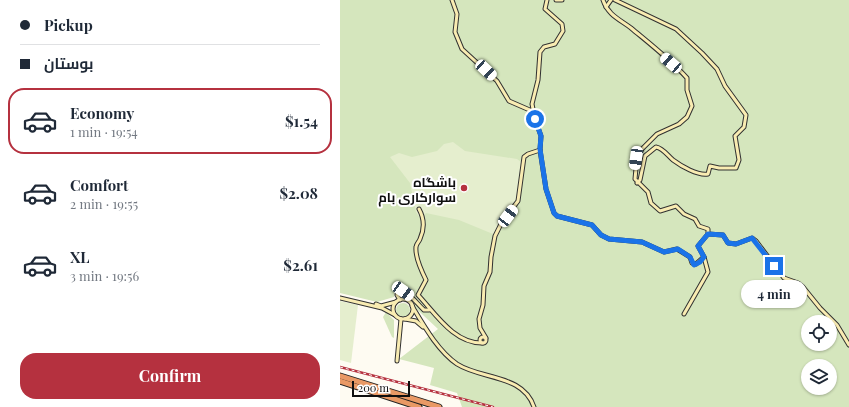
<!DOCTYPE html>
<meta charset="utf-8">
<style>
body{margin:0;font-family:"Playfair Display",Cairo,serif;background:#f2f2f3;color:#1f2937;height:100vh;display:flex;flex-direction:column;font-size:15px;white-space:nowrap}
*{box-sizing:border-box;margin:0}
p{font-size:13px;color:#747a83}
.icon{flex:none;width:22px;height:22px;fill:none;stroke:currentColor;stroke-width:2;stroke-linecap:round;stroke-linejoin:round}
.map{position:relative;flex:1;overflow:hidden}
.sheet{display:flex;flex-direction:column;background:#fff;width:340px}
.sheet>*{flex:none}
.hud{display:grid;align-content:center;height:88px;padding:0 20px;background:#fff}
.buttons{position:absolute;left:461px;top:315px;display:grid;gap:8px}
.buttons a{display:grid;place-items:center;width:36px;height:36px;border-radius:50%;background:#fff;box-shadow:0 1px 3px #0004;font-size:20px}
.scale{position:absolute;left:12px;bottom:10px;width:58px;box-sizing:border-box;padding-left:4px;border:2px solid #0f0f0f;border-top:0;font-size:11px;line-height:14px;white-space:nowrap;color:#0f0f0f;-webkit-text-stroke:3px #fff;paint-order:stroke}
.end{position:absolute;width:18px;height:18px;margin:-9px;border:5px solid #1a73e8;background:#fff;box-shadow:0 0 0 2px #fff}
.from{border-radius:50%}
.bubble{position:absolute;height:28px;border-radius:14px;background:#fff;box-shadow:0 1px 3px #0004;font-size:13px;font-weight:700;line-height:28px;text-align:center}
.car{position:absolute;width:12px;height:24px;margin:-12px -6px;border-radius:5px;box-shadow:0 0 3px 1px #0007;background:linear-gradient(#fff 24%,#345 0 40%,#fff 0 76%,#345 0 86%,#fff 0)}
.hud b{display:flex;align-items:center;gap:14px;height:38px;font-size:15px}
.hud b+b{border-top:1px solid #e0e1e3}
.hud i{width:10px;height:10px;background:#1f2937}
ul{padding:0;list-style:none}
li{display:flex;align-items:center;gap:12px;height:66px;margin:0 8px 6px;padding:0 12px;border:2px solid transparent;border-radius:16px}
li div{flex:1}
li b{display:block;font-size:15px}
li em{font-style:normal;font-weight:700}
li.selected{border-color:#b5313f}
li>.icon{width:36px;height:36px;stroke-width:1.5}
.cta{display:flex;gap:8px;margin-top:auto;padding:8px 20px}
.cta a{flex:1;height:46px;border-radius:16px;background:#b5313f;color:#fff;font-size:16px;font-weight:700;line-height:46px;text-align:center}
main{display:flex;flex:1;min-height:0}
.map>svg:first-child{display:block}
.green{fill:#d5e6bd;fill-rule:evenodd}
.pitch{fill:#e5eece}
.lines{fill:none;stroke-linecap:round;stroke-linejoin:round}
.secondary-casing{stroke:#313131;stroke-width:5}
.highway-casing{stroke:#202020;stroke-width:7}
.secondary{stroke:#f9ecb2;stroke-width:3}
.highway{stroke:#e99965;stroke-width:5}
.rail-casing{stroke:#b5313f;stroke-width:2.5}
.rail{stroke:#fff;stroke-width:1;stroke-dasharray:3;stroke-linecap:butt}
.route{stroke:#1a73e8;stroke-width:5}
.poi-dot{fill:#b5313f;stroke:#fff;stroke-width:1.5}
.labels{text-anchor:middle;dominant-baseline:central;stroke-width:4;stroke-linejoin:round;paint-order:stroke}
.poi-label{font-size:13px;font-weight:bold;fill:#0f0f0f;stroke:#fff;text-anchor:end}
</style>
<main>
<section class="sheet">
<div class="hud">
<b><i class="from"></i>Pickup</b>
<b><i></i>بوستان</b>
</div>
<ul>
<li class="selected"><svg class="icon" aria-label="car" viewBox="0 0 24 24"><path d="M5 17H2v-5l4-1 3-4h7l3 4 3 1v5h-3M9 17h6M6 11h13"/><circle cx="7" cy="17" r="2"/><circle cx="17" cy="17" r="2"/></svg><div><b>Economy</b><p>1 min · 19:54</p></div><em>$1.54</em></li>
<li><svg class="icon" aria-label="car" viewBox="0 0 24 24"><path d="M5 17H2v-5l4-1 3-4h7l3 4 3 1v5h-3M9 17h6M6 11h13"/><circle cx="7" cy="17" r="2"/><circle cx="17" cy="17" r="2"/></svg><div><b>Comfort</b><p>2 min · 19:55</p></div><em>$2.08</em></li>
<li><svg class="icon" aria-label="car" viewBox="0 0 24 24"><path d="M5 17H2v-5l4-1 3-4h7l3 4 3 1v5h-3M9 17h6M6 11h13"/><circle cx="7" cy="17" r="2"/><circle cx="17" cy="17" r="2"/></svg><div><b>XL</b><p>3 min · 19:56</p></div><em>$2.61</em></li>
</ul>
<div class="cta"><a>Confirm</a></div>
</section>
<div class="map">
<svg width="509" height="407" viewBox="0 0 509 407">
<rect width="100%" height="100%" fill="#fefbf2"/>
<g class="green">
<path d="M0,0H509V407H122L117,393L90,385L94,368L59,359L98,329L55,289L54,297L37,302L0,293ZM468,322H490V344H468ZM468,366H490V388H468Z"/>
<circle cx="63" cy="310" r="7"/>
<path d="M46,312L54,320V338L52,337L43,317Z"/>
</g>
<g class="pitch">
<path d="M113,142L125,151L177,159L181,162L178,194L174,203L153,234L119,220L86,213L80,218L76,212L70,183L50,157L59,153L72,157L97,151L104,144Z"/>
<path d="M0,301L18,305L11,363L0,360Z"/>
</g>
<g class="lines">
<defs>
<g id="secondary">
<path d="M112,0L117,14L115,32L122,49L157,81L169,101L192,111"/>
<path d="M207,0L205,9L222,24L223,31L215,44L204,47L200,52L198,80L192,104L195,119L201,136L200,150L206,189L214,213L217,216L252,225L261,235L269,239L302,242L324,252L337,249L350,257L352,263L356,264L364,257L358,246L368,234V229L359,226L355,219L344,214L336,206L320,211L311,203L308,192L295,179L297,158L302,149L317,134L339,124L347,117L352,106L347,90V78C331,60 309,43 291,28C279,19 268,15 263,0"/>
<path d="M216,0H222"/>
<path d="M275,0L336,29L362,53L377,69L385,86L406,115L404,127L395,136L399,160L396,168H379L370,166L368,174C358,176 341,166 333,160C328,156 323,148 316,147L305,156L300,180L297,183"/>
<path d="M266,7L271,0"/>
<path d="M79,209C84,218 85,228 80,239C79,242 76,244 76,247C75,256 82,272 86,280L78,295C95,313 114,344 143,343"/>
<path d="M368,234L383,235L388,243L396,244L412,238L416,241L444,278L458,283L463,287L480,308L497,325L509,345"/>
<path d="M0,298L42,308L55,315"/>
<circle cx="63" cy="309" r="10"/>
<path d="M60,300L57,295L58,290C70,292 76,303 84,310H89"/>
<path d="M36,304L41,306L56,302"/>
<path d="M72,306C84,326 98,351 117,364C142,380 183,374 194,407"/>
<path d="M344,314L368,272L364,257"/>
<path d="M65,319L76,321L83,327"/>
<circle cx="143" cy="340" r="3"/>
<path d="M146,338L140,328L139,319L143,305L144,286L150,272L151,257L155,236L162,222L178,201L184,157L188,154L200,150"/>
<path d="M57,361L61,319"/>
</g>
<g id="highway">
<path d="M0,376L99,407"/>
<path d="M0,381L79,407"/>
</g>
</defs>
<use href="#secondary" class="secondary-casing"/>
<use href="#highway" class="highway-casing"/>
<use href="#secondary" class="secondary"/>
<use href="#highway" class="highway"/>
<defs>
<path id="rail" d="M0,367L153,407"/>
</defs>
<use href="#rail" class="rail-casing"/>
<use href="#rail" class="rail"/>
</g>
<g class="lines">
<path class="route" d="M195,119L201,136L200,149L206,189L214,213L217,216L252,225L261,235L269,239L302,242L324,252L338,249L350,257L354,265L360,262L364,257L358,246L368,234L383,235L388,243L396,244L412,238L434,266"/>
</g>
<circle class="poi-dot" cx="124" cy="188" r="4"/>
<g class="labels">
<g class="poi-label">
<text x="116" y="181">باشگاه<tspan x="116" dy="15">سوارکاری بام</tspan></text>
</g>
</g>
</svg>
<div class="buttons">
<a><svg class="icon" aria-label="locate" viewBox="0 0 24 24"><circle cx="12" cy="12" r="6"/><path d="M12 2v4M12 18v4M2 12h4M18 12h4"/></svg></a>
<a><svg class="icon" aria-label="layers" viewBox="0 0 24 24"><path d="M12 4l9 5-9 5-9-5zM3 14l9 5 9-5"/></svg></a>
</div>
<div class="scale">200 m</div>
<i class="end from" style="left:195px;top:119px"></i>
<i class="end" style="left:434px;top:266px"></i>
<div class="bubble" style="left:401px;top:280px;width:66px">4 min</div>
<i class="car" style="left:331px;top:63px;rotate:311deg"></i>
<i class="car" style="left:146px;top:70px;rotate:133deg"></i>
<i class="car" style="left:296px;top:158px;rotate:188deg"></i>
<i class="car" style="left:168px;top:216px;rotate:37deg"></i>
<i class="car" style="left:63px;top:291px;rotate:125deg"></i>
</div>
</main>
